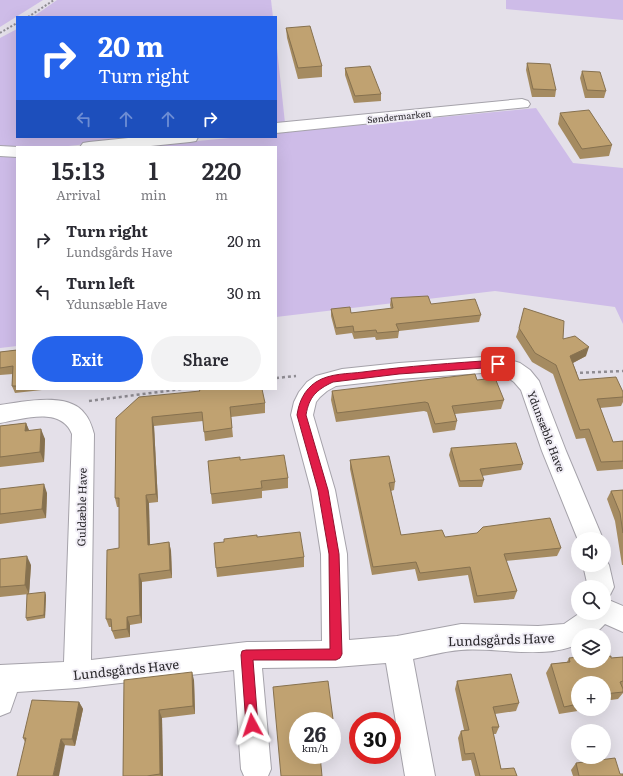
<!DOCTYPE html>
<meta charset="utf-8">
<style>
:root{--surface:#fff;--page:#f2f2f3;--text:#2b2b33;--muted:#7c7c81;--accent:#2563eb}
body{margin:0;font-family:Literata,serif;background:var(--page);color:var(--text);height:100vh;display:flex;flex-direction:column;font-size:15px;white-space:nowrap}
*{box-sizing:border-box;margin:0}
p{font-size:13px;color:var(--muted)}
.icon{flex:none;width:22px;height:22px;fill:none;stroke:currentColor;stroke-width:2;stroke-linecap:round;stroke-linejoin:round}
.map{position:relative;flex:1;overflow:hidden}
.details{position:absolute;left:16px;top:146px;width:261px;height:244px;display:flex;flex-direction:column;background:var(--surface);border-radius:0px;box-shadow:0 4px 16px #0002}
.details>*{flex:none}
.guide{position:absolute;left:16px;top:16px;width:261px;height:122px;border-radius:0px;box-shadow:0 4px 16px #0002;background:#2563eb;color:#fff;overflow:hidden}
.fabs{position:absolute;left:571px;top:532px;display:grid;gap:8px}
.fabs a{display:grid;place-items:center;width:40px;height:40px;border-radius:50%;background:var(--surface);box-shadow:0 4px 16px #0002;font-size:20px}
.speed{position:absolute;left:289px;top:712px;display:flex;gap:8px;font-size:20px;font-weight:700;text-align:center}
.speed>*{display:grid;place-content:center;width:52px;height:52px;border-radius:50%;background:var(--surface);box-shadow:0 4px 16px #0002;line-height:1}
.speed small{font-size:10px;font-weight:400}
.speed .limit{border:6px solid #d22;background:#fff;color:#111}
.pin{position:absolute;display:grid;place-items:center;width:34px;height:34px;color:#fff;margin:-17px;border-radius:8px;box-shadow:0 2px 6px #0006}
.me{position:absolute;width:44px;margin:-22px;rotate:355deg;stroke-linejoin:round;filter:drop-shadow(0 0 3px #0008)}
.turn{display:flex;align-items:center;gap:14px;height:84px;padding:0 16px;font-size:18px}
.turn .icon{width:52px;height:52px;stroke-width:2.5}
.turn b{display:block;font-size:28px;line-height:34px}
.lanes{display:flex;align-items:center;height:38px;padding:0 16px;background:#0003;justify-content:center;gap:20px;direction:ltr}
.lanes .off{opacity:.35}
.eta{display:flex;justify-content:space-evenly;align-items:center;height:68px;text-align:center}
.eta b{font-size:24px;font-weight:600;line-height:28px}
.cta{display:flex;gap:8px;margin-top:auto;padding:8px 16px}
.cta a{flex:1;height:46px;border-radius:24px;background:var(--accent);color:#fff;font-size:16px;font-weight:600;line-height:46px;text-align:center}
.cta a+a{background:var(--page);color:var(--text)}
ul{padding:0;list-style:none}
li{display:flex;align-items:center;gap:12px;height:52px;padding:0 16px}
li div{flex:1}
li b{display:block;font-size:15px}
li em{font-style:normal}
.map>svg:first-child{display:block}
.green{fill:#cebce8}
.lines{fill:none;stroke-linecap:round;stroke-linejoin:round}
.minor-casing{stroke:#a5a2aa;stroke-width:2}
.path-far1{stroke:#8f8c93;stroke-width:2;stroke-dasharray:2 2;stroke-linecap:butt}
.path{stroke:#8f8c93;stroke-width:2.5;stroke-dasharray:3 3;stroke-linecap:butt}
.minor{fill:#fff;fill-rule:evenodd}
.wall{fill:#a58b61}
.shaded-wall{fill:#86714f}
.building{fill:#c0a271;stroke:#86714f}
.route{fill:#e11d48;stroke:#92132f}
.labels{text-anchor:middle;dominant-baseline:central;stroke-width:4;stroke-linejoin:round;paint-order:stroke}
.far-street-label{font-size:9px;fill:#2a282c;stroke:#f1eef6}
.street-label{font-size:11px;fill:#2a282c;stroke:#f1eef6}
.near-street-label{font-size:13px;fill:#2a282c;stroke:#f1eef6}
</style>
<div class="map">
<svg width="623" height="776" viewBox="0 0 623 776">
<rect width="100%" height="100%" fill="#e4e0e9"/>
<g class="green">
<polygon points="0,0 43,0 0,27"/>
<polygon points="57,0 271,0 273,17 33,17"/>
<polygon points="506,0 623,0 623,20 506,9"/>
<polygon points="17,29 17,137 152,137 59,147 0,148 0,38"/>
<polygon points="276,39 285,123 276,124"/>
<polygon points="536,108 573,163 623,168 623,324 615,307 495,291 276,317 276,147 134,147 240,137 276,137 276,133"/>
<polygon points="0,155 17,156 17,346 0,348"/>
</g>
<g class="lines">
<g class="minor-casing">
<g id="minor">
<polygon points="522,99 528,101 530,104 528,107 276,133 276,123"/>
<polygon points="138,137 198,137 196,141 190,142 141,147 80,147 83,143 89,142"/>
<polygon points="0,146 18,147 17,157 0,156"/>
<path d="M497,356l23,7 10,7 9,11 27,70 37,88 -25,1 -36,-89 -21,-61 -7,-8 -10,-7 -8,-3 -97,7 -63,7 -9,5 -7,6 -4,5 -3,13 22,75 12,64 2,86 48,-4 64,-12 77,2 26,-2 16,-11h24v-15l19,8v26l-18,-8 -11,11h-16v9c-34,16 -80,3 -117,6 -16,1 -33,6 -48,9l22,117h-30l-19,-113 -50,4 -74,1 9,101 -3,7h-24l-3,-7 -7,-99 -157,18 -60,4 -7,20 -10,4v-51l64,-3 8,-228c-11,-28 -49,-15 -72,-11v-18c23,-3 69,-14 85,9 5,6 7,13 9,20l-3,226 156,-18 75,-1 -1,-87 -10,-64 -20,-75 3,-13 5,-10 8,-10 9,-6 26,-7 57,-6z"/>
<polygon points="604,557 609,565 614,587 610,595 604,598 604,587 588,587 583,565 604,565"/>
</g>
</g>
<g class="path-far1">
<polyline points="28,17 54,0"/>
<polyline points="0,33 17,23"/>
</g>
<g class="path">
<polyline points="574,373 623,371"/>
<polyline points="276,378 296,376"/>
<polyline points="89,401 182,389"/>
</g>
<use href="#minor" class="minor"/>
</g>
<g class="wall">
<polygon points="286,28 322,66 322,77 298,79 287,38"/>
<polygon points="527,63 556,90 555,97 532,97 526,70"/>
<polygon points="345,68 381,94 381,101 354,103 345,75"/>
<polygon points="582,71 606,91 604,98 585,98 580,78"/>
<polygon points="560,113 612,145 609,156 580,159 558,124"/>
<polygon points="391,298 431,304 481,315 479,322 399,331 398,338 376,340 375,337 354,339 352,333 336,335 331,316 331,309 351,313 391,309 390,305"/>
<polygon points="519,328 563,339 586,356 573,363 579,380 623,392 623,402 621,406 600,408 613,442 623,441 623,470 623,469 597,471 585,438 576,439 553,374 532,362 516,337"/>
<polygon points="17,350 17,389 42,389 42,390 15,393 12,386 13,374 0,375 0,352"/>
<polygon points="477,380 504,400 501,409 455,414 457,421 455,430 433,433 427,412 424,411 336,422 331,400 332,391"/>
<polygon points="265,403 265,413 231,417 233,437 205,441 203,421 154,426 158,502 149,503 150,545 169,542 171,551 172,578 142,582 142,623 130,625 130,637 115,639 112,631 111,627 109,627 106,619 119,548 119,507 117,507 115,498 116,418"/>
<polygon points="26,423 29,430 45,439 44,462 0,467 0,471 0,426"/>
<polygon points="451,448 523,464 521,470 482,476 484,480 482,487 459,487 449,455"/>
<polygon points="241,460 288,478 288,488 262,491 262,498 212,504 211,494"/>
<polygon points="350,460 395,482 394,490 391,491 401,535 445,537 561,548 557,556 506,561 517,591 514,599 474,603 468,575 418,581 415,569 372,575 350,469"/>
<polygon points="0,489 47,493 46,518 0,524"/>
<polygon points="623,490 623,565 622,565 615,521 607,499 611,491"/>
<polygon points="257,537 304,557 304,567 217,577 216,568 224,542"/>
<polygon points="0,559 31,565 29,594 0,597"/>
<polygon points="46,595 45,618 27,621 26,618"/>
<polygon points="623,657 623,693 618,699 604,701 604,683 578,683 578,709 590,709 559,714 546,673 551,664 567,662 569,658 578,661"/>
<polygon points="124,680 194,680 195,714 162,718 163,776 123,776"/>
<polygon points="457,681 519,703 516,711 495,714 499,727 496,734 493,734 501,769 517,776 475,776 471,760 462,761 458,738 461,731 464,730 455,689"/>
<polygon points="79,702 83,709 75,746 25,742 23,738"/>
<polygon points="333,719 333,726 332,726 332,721 298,721"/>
<polygon points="576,763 620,774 623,776 573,776 571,770"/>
</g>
<g class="shaded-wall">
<polygon points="589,347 586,356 567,366 570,356"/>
<polygon points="152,417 154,426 158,502 156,494"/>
<polygon points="26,423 30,433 25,431"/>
<polygon points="41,429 45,439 44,462 40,452"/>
<polygon points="44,484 47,493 46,518 42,509"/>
<polygon points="146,495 149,503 150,553 148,545"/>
<polygon points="169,542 171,551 172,578 170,570"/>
<polygon points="27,556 31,565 29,594 25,585"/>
<polygon points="139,574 142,582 142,623 140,615"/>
<polygon points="45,592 46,595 45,618 44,615"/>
<polygon points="127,617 130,625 130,637 127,629"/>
<polygon points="192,672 194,680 195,714 193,706"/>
<polygon points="79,702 83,709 75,746 72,739"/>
<polygon points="159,710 162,718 163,776 161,776 160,774"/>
<polygon points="61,739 65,745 59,776 53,776"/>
</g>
<g class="building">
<polygon points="310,26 322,66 298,68 286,28"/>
<polygon points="527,63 550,64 556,90 533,89"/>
<polygon points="370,66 381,94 355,96 345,68"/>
<polygon points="582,71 600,72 606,91 587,90"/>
<polygon points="589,110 612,145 582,149 560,113"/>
<polygon points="428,296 431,304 475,299 481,315 396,324 399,331 377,333 376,330 354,332 353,326 336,328 331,309 350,307 351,313 393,308 391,298"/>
<polygon points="524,308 564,321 563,339 575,336 589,347 570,356 579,380 616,377 623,392 623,397 597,399 613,442 623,441 623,461 601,462 589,429 580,430 556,365 535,353 519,328"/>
<polygon points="17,350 17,386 12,386 13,366 0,368 0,352"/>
<polygon points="475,374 477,380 495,378 504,400 452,406 457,421 435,424 428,403 425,402 337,413 332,391"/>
<polygon points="204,389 262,389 265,403 230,407 232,428 204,432 202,412 152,417 156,494 146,495 148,545 169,542 170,570 139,574 140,615 127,617 127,629 112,631 111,619 106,619 107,550 119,548 119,498 115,498 116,418 139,397 200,391 199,390"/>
<polygon points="26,423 25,431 41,429 40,452 0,457 0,426"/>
<polygon points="516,443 523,464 480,469 484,480 460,481 451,448"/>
<polygon points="284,455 288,478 261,481 262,488 211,494 208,461 240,457 240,460"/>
<polygon points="389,456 395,482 389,483 401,535 442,530 445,537 477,533 483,527 550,518 561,548 504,554 517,591 477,596 470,567 420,573 416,562 373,567 350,460"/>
<polygon points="44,484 42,509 0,514 0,489"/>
<polygon points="623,490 623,533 620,513 611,491"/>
<polygon points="300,532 304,557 216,568 214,543 224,542 224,539 257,535 257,537"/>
<polygon points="27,556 25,585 0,587 0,559"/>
<polygon points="45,592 44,615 26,618 27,594"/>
<polygon points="611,656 611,658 623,657 623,681 620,682 623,689 623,692 604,694 604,683 578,683 578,704 564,707 551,664 570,662 569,658 578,657 578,661 604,661 604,657"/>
<polygon points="192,672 193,706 159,710 160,774 147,776 123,776 124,680"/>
<polygon points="511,674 519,703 493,707 499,727 492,727 501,769 514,768 517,776 480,776 474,753 465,754 461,731 469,730 457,681"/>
<polygon points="328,681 333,719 315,720 316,721 298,721 298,755 320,755 322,776 281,776 273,687"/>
<polygon points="32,700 79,702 72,739 61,739 53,776 17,776 26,738 23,738"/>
<polygon points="615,758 620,774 623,774 623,776 579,776 576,763"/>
</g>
<path class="route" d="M498,360l4,4 -4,3 -99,7 -66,8c-17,8 -24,15 -27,33l22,75 11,64 3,100 -2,4 -4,2h-83l5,65 -2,4 -4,2 -4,-2 -2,-4 -5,-70 1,-4 4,-1 84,-1 -1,-95 -11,-64 -21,-75c2,-13 7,-25 19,-33 14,-9 32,-8 47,-10 45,-6 90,-9 135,-12z"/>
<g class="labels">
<g class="far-street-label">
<text transform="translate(399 116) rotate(-6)">Søndermarken</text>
</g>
<g class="street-label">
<text transform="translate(547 431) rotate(69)">Ydunsæble Have</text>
<text transform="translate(81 507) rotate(-89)">Guldæble Have</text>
</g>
<g class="near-street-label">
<text transform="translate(501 639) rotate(-2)">Lundsgårds Have</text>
<text transform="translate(126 669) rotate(-6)">Lundsgårds Have</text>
</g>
</g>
</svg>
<div class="fabs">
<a><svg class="icon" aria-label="sound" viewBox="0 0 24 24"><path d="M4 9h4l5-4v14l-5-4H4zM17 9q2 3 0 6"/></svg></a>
<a><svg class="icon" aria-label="search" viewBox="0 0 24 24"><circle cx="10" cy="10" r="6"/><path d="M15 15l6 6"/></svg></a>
<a><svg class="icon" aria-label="layers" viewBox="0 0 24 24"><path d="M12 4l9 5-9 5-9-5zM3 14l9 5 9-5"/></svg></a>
<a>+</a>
<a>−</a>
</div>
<div class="speed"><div>26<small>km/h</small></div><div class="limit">30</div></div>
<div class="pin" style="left:498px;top:364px;background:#d93025"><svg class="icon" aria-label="arrive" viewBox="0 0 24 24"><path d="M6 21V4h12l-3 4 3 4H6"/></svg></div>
<svg class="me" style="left:252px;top:725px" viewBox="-20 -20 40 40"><path d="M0-17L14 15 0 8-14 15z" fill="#e11d48" stroke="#fff" stroke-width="4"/></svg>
<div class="guide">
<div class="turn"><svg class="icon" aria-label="right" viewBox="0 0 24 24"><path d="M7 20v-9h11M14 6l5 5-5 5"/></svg><div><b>20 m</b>Turn right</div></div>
<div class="lanes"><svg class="icon off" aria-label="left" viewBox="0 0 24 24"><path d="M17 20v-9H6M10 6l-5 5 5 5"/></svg><svg class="icon off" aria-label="ahead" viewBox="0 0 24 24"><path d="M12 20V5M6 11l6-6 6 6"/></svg><svg class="icon off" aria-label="ahead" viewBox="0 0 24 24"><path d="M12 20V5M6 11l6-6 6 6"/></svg><svg class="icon" aria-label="right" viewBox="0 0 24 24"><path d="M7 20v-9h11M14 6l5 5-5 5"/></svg></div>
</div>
<section class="details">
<div class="eta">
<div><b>15:13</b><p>Arrival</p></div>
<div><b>1</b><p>min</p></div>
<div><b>220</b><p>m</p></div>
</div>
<ul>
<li><svg class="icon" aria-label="right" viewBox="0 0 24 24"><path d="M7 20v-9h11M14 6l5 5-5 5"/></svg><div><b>Turn right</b><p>Lundsgårds Have</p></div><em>20 m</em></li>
<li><svg class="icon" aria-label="left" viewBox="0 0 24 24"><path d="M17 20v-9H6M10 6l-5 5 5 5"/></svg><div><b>Turn left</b><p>Ydunsæble Have</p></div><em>30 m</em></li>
</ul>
<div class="cta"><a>Exit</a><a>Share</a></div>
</section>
</div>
